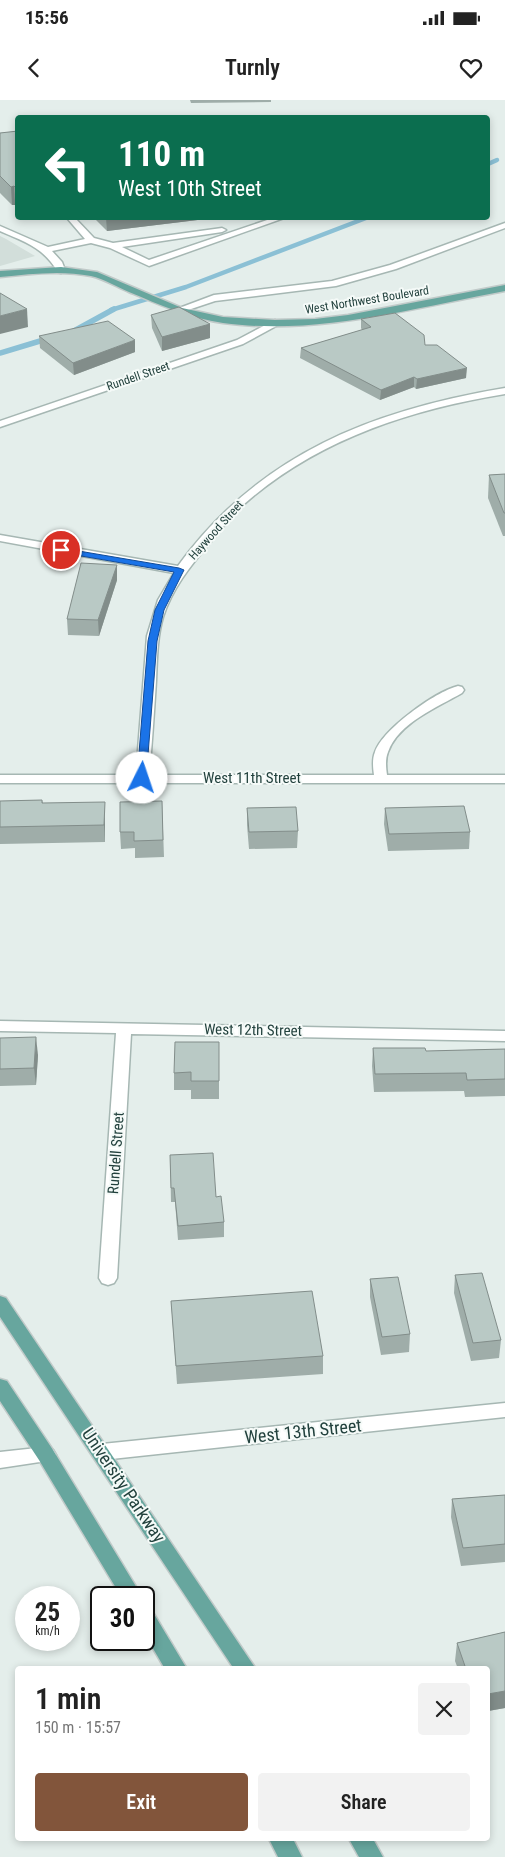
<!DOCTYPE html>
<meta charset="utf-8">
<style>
:root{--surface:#fff;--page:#f2f2f2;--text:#222;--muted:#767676;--accent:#82553b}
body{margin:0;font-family:"Roboto Condensed",sans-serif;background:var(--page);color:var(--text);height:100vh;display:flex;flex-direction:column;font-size:19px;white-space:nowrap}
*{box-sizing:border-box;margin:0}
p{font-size:16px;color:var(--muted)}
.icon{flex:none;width:28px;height:28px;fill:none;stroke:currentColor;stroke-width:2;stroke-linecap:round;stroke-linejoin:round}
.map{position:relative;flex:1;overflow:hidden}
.side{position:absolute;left:15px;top:1566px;width:475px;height:175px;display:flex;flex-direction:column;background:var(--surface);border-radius:5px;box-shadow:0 2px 8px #0003}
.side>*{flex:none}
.guide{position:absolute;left:15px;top:15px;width:475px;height:105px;border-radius:5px;box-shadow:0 2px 8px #0003;background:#0b6e4f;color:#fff;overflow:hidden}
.speed{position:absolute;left:15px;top:1486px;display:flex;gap:10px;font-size:25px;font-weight:700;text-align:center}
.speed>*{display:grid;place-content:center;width:65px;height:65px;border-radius:50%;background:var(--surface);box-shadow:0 2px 8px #0003;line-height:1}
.speed small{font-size:12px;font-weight:400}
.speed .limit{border:2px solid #111;border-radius:8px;background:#fff;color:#111}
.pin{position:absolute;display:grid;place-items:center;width:42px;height:42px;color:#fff;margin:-21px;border:2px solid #fff;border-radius:50%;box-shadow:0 1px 5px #0007}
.me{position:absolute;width:55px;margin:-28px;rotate:4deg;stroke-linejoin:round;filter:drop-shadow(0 0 4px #0008)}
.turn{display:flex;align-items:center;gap:18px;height:105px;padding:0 20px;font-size:22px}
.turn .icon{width:65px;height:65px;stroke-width:2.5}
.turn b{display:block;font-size:35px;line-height:42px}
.round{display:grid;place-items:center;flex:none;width:52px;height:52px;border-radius:5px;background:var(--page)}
.headline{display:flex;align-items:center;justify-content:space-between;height:85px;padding:0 20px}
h1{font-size:30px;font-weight:600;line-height:38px}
.primary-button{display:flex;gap:10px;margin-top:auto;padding:10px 20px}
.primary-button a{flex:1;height:58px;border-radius:5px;background:var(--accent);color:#fff;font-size:20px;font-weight:600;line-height:58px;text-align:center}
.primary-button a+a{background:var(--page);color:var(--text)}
.status{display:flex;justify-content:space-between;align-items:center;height:35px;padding:0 25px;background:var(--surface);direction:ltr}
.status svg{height:14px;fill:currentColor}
header{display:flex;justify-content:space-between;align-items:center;height:65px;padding:0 20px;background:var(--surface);font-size:22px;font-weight:600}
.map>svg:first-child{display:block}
.built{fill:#d2deda}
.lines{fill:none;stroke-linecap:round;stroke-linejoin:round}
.stream-far1{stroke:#8bc0d5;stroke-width:4.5}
.stream{stroke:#8bc0d5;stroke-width:5.5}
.minor-casing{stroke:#a6b7b3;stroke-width:3}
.major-casing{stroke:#c1cac9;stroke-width:3}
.minor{fill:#fff;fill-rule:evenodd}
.major{fill:#67a69e;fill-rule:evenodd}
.wall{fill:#9fada9}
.shaded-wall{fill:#828d8a}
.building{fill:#b9c9c5;stroke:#828d8a}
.route{fill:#1a73e8;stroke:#114b97}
.labels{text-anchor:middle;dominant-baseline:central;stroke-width:4;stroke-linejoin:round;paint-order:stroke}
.far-street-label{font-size:12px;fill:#22413d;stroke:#f5faf8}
.street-label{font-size:15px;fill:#22413d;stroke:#f5faf8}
.near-street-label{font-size:18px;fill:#22413d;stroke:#f5faf8}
</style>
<div class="status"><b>15:56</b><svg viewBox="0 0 49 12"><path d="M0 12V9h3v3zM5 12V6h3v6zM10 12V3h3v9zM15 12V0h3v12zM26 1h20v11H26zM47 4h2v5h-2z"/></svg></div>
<header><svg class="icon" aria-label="back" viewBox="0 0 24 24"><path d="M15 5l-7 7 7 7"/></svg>Turnly<svg class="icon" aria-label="heart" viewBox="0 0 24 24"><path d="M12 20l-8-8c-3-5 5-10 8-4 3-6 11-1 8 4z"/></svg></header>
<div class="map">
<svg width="505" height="1757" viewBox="0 0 505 1757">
<rect width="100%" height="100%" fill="#e4eeeb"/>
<polygon class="built" points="0,136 6,139 35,156 0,166"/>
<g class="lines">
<g class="stream-far1">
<polyline points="488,64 497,60"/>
<polyline points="111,210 186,187 366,118"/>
</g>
<g class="stream">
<polyline points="72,232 114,209"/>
<polyline points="0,253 50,238"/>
</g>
<g class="minor-casing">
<g id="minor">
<path d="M67,118h8l19,20 19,5 109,-15 4,2 -4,2 -100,15 27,13 124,-42h11l-135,48 -39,-18 -19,-5 -39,8 10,11 3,8 -4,3 -3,-1c-15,-25 -33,-30 -58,-41v-5l48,21 37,-8z"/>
<polygon points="505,123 505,128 396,169 336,186 215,201 179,213 174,210 214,195 332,181 390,165"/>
<polygon points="275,220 280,223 278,225 243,244 0,327 0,321 237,240"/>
<path d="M505,288v6c-92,15 -183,44 -255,105 -16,13 -28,29 -41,45 -19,22 -37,45 -46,73 -6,21 -6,42 -7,64 -2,31 -4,63 -7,94h225c-1,-7 -2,-16 1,-23 8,-23 60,-60 83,-66l4,1 2,3 -2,3c-24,14 -64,30 -74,59 -3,7 -2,16 -1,23h118v8h-505v-8h136l11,-139 11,-36 16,-27 -174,-32v-6l178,31c81,-112 195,-156 327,-178z"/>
<polygon points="0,921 505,931 505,941 131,934 117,1178 114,1183 108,1185 102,1183 99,1178 116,933 0,931"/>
<polygon points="505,1303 505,1317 102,1360 95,1357 92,1352 95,1347 102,1344"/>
<polygon points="46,1347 53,1350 56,1355 53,1360 0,1368 0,1352"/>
</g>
</g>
<g class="major-casing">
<g id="major">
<path d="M61,167l36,5 85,36 41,9 52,3 40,-1 33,-4 157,-30v6c-92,17 -188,45 -282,32 -33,-5 -63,-18 -94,-31 -12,-5 -25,-13 -38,-16 -30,-6 -61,-2 -91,1v-6z"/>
<polygon points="0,1196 6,1198 256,1569 234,1569 0,1217"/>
<polygon points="0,1279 7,1281 53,1350 143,1498 122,1498 39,1360 0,1301"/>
<polygon points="144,1506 151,1509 187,1569 165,1569 144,1533"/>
<polygon points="269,1739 293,1739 302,1757 278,1757"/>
<polygon points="349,1739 373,1739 383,1757 359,1757"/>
</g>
</g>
<use href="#minor" class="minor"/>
<use href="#major" class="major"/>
</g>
<g class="wall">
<polygon points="190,0 271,0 271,2 191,3"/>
<polygon points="18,31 18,107 15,105 12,105 0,93 0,33"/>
<polygon points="94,118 214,118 107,131"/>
<polygon points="151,215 210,224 210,238 162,251 152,228"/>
<polygon points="361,219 425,245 466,278 416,289 414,287 380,300 300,258 301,248 362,230 361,228"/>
<polygon points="39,236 135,252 74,275 40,248"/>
<polygon points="505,374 505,436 503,436 488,398 489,375"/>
<polygon points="117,465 117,480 99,536 68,535 67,519"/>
<polygon points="42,700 43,703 105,718 105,742 0,744 0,701"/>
<polygon points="162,701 164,757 135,758 135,748 121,749 120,732"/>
<polygon points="247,708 298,731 297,748 249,749 247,725"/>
<polygon points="385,708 470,732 469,749 388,751 384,724"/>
<polygon points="0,938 38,955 36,985 0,986"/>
<polygon points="219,942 219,999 191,999 191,990 174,990 174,973"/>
<polygon points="373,948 426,951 505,949 505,996 465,997 464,991 374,992 372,966"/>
<polygon points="170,1055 216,1097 224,1122 224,1137 178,1140 175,1102 171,1102"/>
<polygon points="455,1175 501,1240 499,1258 471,1261 454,1193"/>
<polygon points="370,1179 410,1234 409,1252 381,1255 370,1197"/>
<polygon points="171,1201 323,1256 323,1274 177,1284"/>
<polygon points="505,1395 505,1462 461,1466 451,1417 452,1399"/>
<polygon points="505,1532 505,1608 488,1611 488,1569 458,1569 455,1561 457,1543"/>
</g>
<g class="shaded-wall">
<polygon points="14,86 15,105 12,105 11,87"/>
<polygon points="106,118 214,118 107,131"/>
<polygon points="27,209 28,227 0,234 0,216"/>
<polygon points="210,224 210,238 162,251 162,237"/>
<polygon points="135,240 135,252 74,275 73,263"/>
<polygon points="467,268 466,278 416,289 417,279"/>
<polygon points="414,277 414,287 380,300 381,290"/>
<polygon points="117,465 117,480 99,536 98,520"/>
<polygon points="105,702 105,742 104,725"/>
<polygon points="36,937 38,955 36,985 34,968"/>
<polygon points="505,1591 505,1608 488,1611 488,1594"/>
</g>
<g class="building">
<polygon points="134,16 136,18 122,18 127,17"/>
<polygon points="18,31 18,90 14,86 11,87 0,76 0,33"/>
<polygon points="0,193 27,209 0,216"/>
<polygon points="179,207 210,224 162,237 151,215"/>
<polygon points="395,213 424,235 425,245 437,245 467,268 417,279 414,277 381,290 301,248 371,227 361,219"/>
<polygon points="108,221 135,240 73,263 39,236"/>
<polygon points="505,374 505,413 504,413 489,375"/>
<polygon points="81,463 117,465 98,520 67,519"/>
<polygon points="42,700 42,703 105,702 104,725 0,727 0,701"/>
<polygon points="162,701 163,740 134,741 134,732 120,732 120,702"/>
<polygon points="464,706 470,732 389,734 385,708"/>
<polygon points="296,707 298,731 249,732 247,708"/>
<polygon points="36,937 34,968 0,969 0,938"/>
<polygon points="175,942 219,942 219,981 191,981 191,972 174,973"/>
<polygon points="373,948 425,948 426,951 505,949 505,979 467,980 466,973 375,974"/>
<polygon points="213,1053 216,1097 221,1096 224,1122 178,1126 174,1088 171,1088 170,1055"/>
<polygon points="482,1173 501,1240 473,1243 455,1175"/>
<polygon points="398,1177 410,1234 382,1237 370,1179"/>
<polygon points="312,1191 323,1256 176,1266 171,1201"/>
<polygon points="505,1395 505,1444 463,1448 452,1399"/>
<polygon points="505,1532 505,1591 488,1594 488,1569 466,1569 457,1543"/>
</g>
<polygon class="route" points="61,448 179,468 184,470 164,510 157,541 146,680 139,680 137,678 148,541 155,510 174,472 58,452 57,450"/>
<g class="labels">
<g class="far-street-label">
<text transform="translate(367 200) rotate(-9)">West Northwest Boulevard</text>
<text transform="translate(138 276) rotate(-19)">Rundell Street</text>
<text transform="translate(216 430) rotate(-48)">Haywood Street</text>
</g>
<g class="street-label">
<text x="252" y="678">West 11th Street</text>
<text transform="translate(253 930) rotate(1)">West 12th Street</text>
<text transform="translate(116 1053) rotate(-86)">Rundell Street</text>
</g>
<g class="near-street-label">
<text transform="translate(303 1331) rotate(-6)">West 13th Street</text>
<text transform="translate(124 1385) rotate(56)">University Parkway</text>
</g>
</g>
</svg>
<div class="speed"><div>25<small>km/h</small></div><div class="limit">30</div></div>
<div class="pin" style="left:61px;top:450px;background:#d93025"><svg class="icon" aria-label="arrive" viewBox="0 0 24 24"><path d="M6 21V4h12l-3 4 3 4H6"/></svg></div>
<svg class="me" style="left:142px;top:678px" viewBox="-20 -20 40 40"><circle r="19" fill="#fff"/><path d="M0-13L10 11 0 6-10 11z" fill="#1a73e8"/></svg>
<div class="guide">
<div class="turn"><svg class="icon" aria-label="left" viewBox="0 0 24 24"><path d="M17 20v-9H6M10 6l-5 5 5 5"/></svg><div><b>110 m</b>West 10th Street</div></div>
</div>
<section class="side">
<div class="headline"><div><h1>1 min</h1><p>150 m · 15:57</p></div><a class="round"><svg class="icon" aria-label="close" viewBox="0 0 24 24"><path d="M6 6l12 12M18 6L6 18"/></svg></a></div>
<div class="primary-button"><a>Exit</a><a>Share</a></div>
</section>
</div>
